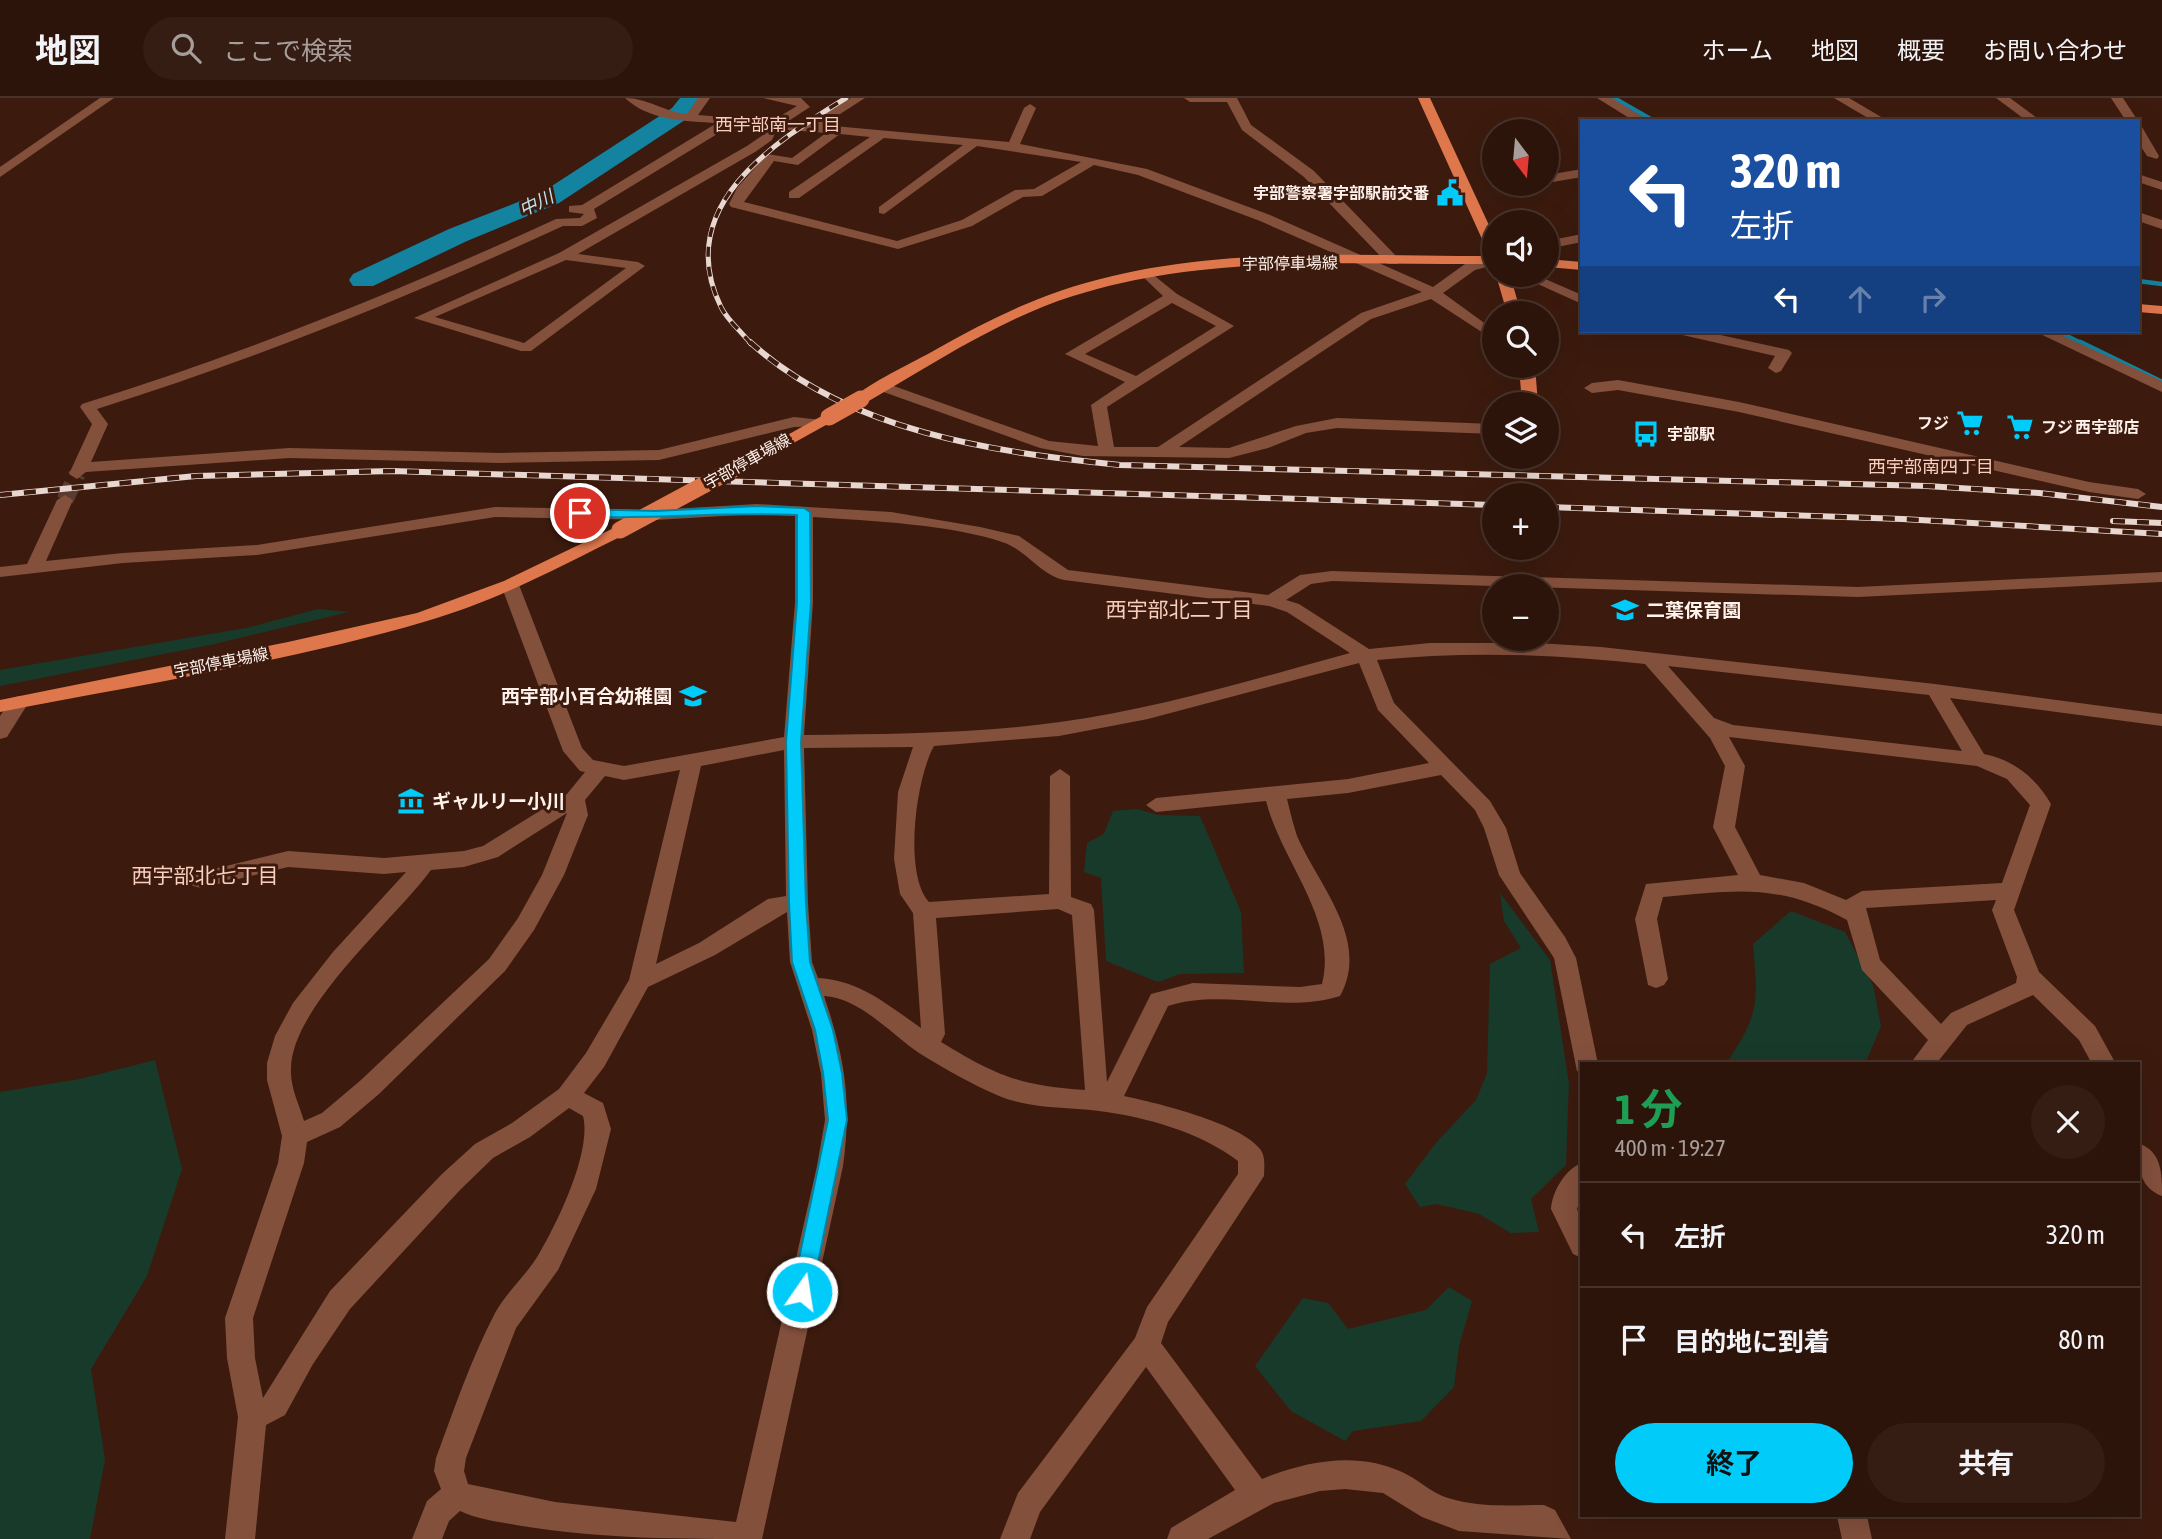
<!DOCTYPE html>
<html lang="ja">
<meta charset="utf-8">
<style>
:root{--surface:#2d140a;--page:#351d13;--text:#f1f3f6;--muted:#a79e9c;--line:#48332b;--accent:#00cbf9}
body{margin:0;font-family:"Asap Condensed","Noto Sans JP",sans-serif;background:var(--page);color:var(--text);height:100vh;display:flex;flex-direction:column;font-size:26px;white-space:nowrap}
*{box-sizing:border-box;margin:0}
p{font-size:23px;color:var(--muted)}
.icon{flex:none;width:38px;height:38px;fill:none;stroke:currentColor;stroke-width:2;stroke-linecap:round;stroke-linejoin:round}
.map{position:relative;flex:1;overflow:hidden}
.drawer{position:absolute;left:1580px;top:964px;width:560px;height:455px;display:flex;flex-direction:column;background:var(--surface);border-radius:0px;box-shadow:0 7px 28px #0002,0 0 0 2px var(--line)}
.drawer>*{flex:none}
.guide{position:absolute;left:1580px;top:21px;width:560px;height:214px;border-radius:0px;box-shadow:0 7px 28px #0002,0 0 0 2px var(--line);background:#1a4fa0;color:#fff;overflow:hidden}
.needle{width:46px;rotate:164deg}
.controls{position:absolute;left:1482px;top:21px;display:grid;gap:14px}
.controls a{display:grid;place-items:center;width:77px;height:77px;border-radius:50%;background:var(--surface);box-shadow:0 7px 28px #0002,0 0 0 2px var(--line);font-size:35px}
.pin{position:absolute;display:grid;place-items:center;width:60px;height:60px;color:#fff;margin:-30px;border:4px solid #fff;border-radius:50%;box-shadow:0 2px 7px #0007}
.me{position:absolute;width:77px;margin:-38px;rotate:13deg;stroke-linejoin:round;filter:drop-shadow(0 0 5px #0008)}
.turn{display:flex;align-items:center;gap:24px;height:147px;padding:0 35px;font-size:32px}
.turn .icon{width:91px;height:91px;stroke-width:2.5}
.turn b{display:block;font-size:49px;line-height:60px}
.lanes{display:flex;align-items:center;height:66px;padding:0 35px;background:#0003;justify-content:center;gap:35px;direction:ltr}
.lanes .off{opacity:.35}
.round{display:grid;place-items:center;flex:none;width:74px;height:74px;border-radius:37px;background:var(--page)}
.headline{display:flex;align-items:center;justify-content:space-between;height:119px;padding:0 35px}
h1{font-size:42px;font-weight:700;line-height:52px;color:#1e9e55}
.button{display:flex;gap:14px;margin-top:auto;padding:14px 35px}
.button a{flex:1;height:80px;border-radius:42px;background:var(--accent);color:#111;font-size:28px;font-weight:700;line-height:80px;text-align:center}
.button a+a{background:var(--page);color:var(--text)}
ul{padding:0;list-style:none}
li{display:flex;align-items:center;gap:21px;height:105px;padding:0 35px;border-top:2px solid var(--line)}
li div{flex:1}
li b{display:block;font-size:26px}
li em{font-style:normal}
header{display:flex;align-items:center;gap:42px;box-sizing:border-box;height:98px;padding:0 35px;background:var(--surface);border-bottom:2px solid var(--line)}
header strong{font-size:33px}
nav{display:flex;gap:38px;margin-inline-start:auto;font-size:24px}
.search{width:490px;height:63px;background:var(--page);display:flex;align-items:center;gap:18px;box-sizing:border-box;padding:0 24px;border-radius:38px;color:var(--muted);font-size:26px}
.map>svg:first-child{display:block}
.green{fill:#183a2b}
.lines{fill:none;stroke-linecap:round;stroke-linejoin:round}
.stream-far1{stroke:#1383a0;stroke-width:4.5}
.stream{stroke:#1383a0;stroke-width:5}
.river{fill:#1383a0;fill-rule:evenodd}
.minor-tunnel{stroke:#593b2f;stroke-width:17;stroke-dasharray:17 9;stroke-linecap:butt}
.minor{fill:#83503c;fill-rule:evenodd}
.major{fill:#df774d;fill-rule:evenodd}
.rail-far1-casing{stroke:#e8d7d0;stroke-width:5}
.rail-casing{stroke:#e8d7d0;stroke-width:6}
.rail-far1{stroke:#3c1b0e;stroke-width:3.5;stroke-dasharray:10;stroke-linecap:butt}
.rail{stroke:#3c1b0e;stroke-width:4.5;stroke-dasharray:12;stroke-linecap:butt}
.major-bridge{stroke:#df774d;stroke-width:17}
.route{fill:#00cbf9;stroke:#0084a2;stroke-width:2}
.labels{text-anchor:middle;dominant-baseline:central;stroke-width:6;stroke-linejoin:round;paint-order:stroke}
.far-poi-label{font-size:16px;font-weight:bold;fill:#fff1eb;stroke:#3c1b0e;text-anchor:end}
.far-street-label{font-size:16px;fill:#fff1eb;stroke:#3c1b0e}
.far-neighbourhood-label{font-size:18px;fill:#facebd;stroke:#3c1b0e}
.far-water-label{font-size:18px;font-style:italic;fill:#c1e3ef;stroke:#3c1b0e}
.poi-label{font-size:19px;font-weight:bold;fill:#fff1eb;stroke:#3c1b0e;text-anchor:start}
.neighbourhood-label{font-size:21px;fill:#facebd;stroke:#3c1b0e}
</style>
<header>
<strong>地図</strong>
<div class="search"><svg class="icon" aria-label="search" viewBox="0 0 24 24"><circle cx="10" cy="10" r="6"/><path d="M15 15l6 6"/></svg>ここで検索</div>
<nav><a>ホーム</a><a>地図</a><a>概要</a><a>お問い合わせ</a></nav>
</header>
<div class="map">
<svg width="2162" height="1441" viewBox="0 0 2162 1441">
<rect width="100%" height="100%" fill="#3c1b0e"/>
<g class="green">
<polygon points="318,511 349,514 210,547 0,588 0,572 246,530"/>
<polygon points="1137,711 1158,717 1200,718 1241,814 1244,875 1180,876 1158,884 1106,863 1101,780 1084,774 1087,745 1104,736 1113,713"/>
<polygon points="1500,795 1550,862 1569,986 1566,1067 1531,1101 1539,1134 1511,1135 1479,1116 1437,1106 1420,1109 1405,1086 1436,1045 1476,1002 1487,975 1490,866 1521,850 1504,823"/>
<path d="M1791,813l54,21 28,53 8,41 -14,33 1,5h-142c34,-51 32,-61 27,-120z"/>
<polygon points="155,962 182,1071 147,1178 91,1271 105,1362 90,1441 0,1441 0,994 80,981"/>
<polygon points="1449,1189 1472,1203 1459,1248 1454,1289 1421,1323 1353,1333 1345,1343 1291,1313 1255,1268 1303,1200 1328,1205 1348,1231 1426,1212"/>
</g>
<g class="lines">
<g class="stream-far1">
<polyline points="1614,0 1654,23"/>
<polyline points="2138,183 2162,186"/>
<polyline points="2057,233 2083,246"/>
</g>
<polyline class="stream" points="2080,244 2162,284"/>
<polygon class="river" points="680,0 703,0 688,20 559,105 467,143 373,188 353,188 349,182 353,176 449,131 541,95 672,10"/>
<polyline class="minor-tunnel" points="65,402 77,376"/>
<g class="minor">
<polygon points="100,0 114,0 0,79 0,69"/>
<path d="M625,0c22,0 40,14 62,16l11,-16h12l-12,17 74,6 25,-15 -34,-8h38l9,9 -23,15 21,2 43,-26h14l-42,27 186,17 15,-34 6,-4 6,4 -16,36 127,25 123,46 163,72 32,-23 29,-7v8l-19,5 -32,23 51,37v10l-63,-41 -60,20 -192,128 50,1 67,-22 41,-8 157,6v10l-157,-6 -31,5 -38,15 -39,10 -146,-2 -43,-8 -162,-58v-6h10l161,57 49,5 -7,-41 34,-23 -60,-28 98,-58 -24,-23 7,-4 31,25 57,32 -127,81 7,40h44l203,-134 61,-21 -162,-71 -122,-46 -44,-10 -52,31 -19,1 -51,29 -74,23 -167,-42 -2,-3 8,-16 30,-34 25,4 34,-25 -49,-4 -5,11 -17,12 -177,102 60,8 7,4 -114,85h-10l-107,-33 145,-65 188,-107 16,-11 2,-7 -33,-3 -138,84 3,9 -15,8h-19c-152,70 -306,133 -466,183l11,15 -17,38 198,-14 212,5 158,-3 135,-33 28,3v6l-28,1 -135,33 -158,3 -212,-5 -203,14 -9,7 -8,-5 23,-50 -12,-17 2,-3c163,-51 320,-114 474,-185l24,-1 4,-4 -15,-2v-6l13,-1 135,-82c-31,-2 -68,-2 -92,-25zM840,36l30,3 -81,55v6h10l85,-60 79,7 -84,62v6l5,1 93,-68 104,16 -47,27 -19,1 -53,30 -65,21 -153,-39 30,-41 24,4zM566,162l60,8 -102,75 -89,-26zM1172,205l44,23 -80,50 -51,-22z"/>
<polygon points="1184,0 1237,0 1251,27 1314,73 1398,160 1398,166 1388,166 1304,79 1242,32 1227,4 1190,4"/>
<polygon points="1597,0 1612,0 1649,23 1634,23"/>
<polygon points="1834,0 1849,0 1888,23 1873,23"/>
<polygon points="1996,0 2010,0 2041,23 2027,23"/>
<polygon points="2111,0 2123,0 2138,23 2126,23"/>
<polygon points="2138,28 2142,29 2159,58 2157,61 2147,58 2138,44"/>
<polygon points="1582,71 1582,79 1547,85 1547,77"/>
<polygon points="2138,76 2162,84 2162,92 2138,84"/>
<polygon points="2138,114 2162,122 2162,131 2138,123"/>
<polygon points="1582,136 1582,144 1547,151 1547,143"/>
<polygon points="1518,177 1536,177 1582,197 1582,206"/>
<polygon points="1676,233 1702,233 1789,252 1792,255 1781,273 1776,275 1768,270 1775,258 1678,236"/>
<polygon points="2034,233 2052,233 2162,283 2162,294"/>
<polygon points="1618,282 1739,304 2089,384 2138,391 2146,396 2138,401 2089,394 1739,314 1618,292 1592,295 1584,290 1592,285"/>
<path d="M65,397l8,5 -27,61 77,-8 134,-8 238,-38 160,3 102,-6 134,8 89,15 39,9 49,34 200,25 32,-20 32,-4 526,16 304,-15v10l-304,15 -526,-16 -21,3 -25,16 13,4 70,45 61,-6h107l64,4 334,37 227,30v12l-212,-28 34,56c30,6 52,24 67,50l-37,106 25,62 56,54 21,38h-24l-13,-24 -46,-45 -66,30 -31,39h-26l18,-24 -66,-70 -15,-50c-69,-37 -109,-30 -184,-23l-6,22 11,60 -4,6 -8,3 -8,-3 -13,-66 11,-35 92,-9 -25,-48 12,-61 -15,-28 -65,-74c-89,-10 -178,-13 -268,-4l17,43 96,98 16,27 14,45 45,64 11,21 22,106h-16v8l-5,-1 -23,-113 -55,-83 -15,-47 -9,-18 -34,-35 -93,18 -61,6c3,12 6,25 10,37 21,49 74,104 43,160 -57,18 -116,-8 -172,10l-44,90c33,7 116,27 136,53 6,7 4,19 4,27l-96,146 -7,21 101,136c44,-18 95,-28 140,-7 16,7 29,21 46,26 31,10 64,7 96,7l11,5 16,29 -112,-8 -37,-14 -39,-24 -38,-4 -25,2 -46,12 -66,36h-41l4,-11 64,-38 -89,-123 -106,145 -10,27h-30l18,-46 117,-155 12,-31 91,-133v-13c-38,-29 -92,-44 -139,-50 -34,-4 -68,-2 -100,-15 -28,-12 -54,-27 -80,-43 -28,-19 -59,-55 -95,-57 21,62 28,106 19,170l-81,373c-81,0 -160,0 -240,-13 -21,-4 -43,-6 -62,-15l-11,10 -7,18h-30l15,-38 14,-12 -7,-18 2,-13c18,-49 35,-99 59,-145 12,-22 33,-39 45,-61 18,-31 52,-101 43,-136l-14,-8 -39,29 -37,21 -33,32 -110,119 -37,55 -28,51 -19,10 -11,114h-30l13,-122 -11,-59 -2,-40 53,-155 4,-27 -15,-56v-17l8,-27 18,-33 40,-51 73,-80 -22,2 -96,-7 -87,21 -8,-2 -3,-6 3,-6 8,-2 87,-21 96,7 80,-7 19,-5 84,-52 18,-22 -5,-1 -17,-20 -62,-166 9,-5 9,5 63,163 11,12 31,6 160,-29 11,-135v-86l-38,-2 -102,6 -160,-3 -238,38 -134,8 -123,14v-10l27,-3 30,-64zM813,419c57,4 138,7 192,26 23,9 35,31 59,37l205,26 18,6 63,41c-96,26 -192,56 -290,69 -84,12 -171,12 -256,13l9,-133zM1359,565l19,47 51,53 -81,16 -192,19 -10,7 10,7 110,-11c16,62 72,118 56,183l-22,3 -107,-4 -42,11 -44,88 -13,-172 -3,-6 -20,-7 -1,-121 -10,-7 -10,7 -1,118 -120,8c-26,-28 -13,-124 5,-156l125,-10 89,-17zM1668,568l261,29 33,56 -229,-26 -19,-7zM1729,639l248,29 30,13 23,26 -28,78 -140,8 -16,9 -42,-17 -44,-8 -25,-48 10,-61zM913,649l-15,45 -4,67 6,35 13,19 8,115c-33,-23 -62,-48 -103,-50l-6,-16 -4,-59 -4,-155zM784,652l2,146 -18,3 -69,44 -43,21 45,-198zM680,672l-51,210 -43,73 -27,36 -47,34 -37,21 -33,30 -112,117 -67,107 -8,-40 -2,-40 51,-155 3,-21 33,-15 39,-33 126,-123 29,-41 30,-55 24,-60 -3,-15 20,-24 19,4zM567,715l-25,62 -24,43 -29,41 -128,121 -39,33 -18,8c-5,-17 -14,-34 -13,-52 0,-62 103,-149 140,-199l33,-3 34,-10zM1996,802l-4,10 25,67 -1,6 -65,30 -10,11 -61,-64 -14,-52zM1058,811l14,6 13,175c-67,-5 -88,-14 -144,-48l4,-8 -9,-116zM787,814l3,50 22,68 9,44 4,46 -8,46 -81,356 -181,-20 -87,-18 -4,-13 2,-13 50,-130 42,-58 38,-81 15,-60 -8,-26 -19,-10 20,-26 44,-80 67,-32z"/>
<polygon points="19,598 29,604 7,639 0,641 0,618 12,600"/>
<path d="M2138,1045c24,8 24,31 24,53 -24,-9 -24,-31 -24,-53z"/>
<path d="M1582,1065v31l-5,15 5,13v36l-9,-4 -22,-45c1,-17 14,-40 31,-46z"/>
<polygon points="1837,1418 1867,1418 1872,1441 1842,1441"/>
</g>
<g class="major">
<polygon points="1418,0 1430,0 1494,138 1494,156 1487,152"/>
<path d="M1494,158v8c-139,1 -286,-11 -421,32 -73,23 -140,68 -206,106h-12l-2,-3c13,-15 63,-38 82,-49 41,-23 81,-44 125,-59 138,-47 291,-35 434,-35z"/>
<polygon points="1547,161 1582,164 1582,172 1547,169"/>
<polygon points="1496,177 1510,177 1521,215 1507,215"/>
<polygon points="2138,206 2162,208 2162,216 2138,214"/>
<polygon points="1519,268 1535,268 1538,306 1522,306"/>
<polygon points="829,314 837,319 835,322 745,372 739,373 731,368"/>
<path d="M620,427l6,1 3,4 -3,4c-65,32 -129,67 -199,87 -139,41 -285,63 -427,91v-12l288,-58 129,-29 87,-32z"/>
</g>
<g class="rail-far1-casing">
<path id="rail-far1" d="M751,246c-9,-12 -24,-24 -30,-37 -49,-100 52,-164 125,-209"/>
</g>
<g class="rail-casing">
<g id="rail">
<path d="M750,244c100,90 242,110 370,123l807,21 112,7 123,14"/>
<polyline points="0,397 196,378 392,373 1494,407"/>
<polyline points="1547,409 1902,421 2162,436"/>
<polyline points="2113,423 2162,425"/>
</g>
</g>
<use href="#rail-far1" class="rail-far1"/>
<use href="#rail" class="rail"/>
<g class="major-bridge">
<polyline points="829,319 861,301"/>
<polyline points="620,432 739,368"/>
</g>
</g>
<path class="route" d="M757,408l47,2 6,4 1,90 -10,140 5,161 4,59 23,68 9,43 5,47 -35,172 -3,7 -7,2 -7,-2 -3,-7 36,-172 -5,-47 -8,-43 -23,-68 -3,-59 -3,-161 11,-140v-87c-72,-3 -144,4 -217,2l-6,-4 6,-4 75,2z"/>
<defs>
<g id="civic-bare" transform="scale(2.1)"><path d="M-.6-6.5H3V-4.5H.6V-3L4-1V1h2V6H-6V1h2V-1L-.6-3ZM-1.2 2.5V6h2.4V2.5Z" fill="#00cbf9" stroke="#3c1b0e" stroke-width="2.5" paint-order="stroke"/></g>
<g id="supermarket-bare" transform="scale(2.1)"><path d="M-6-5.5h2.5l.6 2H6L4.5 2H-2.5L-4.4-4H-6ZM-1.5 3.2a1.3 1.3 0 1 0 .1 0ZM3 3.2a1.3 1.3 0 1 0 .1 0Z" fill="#00cbf9" stroke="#3c1b0e" stroke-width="2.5" paint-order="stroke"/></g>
<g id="bus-bare" transform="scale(2.1)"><path d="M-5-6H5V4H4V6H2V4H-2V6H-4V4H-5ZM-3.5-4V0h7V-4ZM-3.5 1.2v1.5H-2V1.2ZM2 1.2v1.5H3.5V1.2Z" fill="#00cbf9" stroke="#3c1b0e" stroke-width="2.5" paint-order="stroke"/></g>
<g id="school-bare" transform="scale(2.1)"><path d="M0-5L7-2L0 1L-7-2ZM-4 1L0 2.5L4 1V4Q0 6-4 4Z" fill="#00cbf9" stroke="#3c1b0e" stroke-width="2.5" paint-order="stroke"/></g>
<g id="museum-bare" transform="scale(2.1)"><path d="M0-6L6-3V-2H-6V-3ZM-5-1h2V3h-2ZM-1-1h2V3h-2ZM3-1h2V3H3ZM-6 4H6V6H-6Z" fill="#00cbf9" stroke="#3c1b0e" stroke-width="2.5" paint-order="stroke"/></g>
</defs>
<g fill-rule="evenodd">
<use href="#civic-bare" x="1450" y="95"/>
<use href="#supermarket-bare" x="1970" y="325"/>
<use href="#supermarket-bare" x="2020" y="329"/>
<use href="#bus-bare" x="1646" y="336"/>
<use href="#school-bare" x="1625" y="512"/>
<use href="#school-bare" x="693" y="598"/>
<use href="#museum-bare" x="411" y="703"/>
</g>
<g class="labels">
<g class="far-poi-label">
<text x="1429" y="95">宇部警察署宇部駅前交番</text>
<text x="1949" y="325">フジ</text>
<text x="2041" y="329" text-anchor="start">フジ 西宇部店</text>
<text x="1667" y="336" text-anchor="start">宇部駅</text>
</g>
<g class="far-street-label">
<text transform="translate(1290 165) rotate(-1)">宇部停車場線</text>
<text transform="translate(747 363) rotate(-29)">宇部停車場線</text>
<text transform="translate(221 564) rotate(-11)">宇部停車場線</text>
</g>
<g class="far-neighbourhood-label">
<text x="778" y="26">西宇部南一丁目</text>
<text x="1931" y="368">西宇部南四丁目</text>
</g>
<g class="far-water-label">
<text transform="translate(536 105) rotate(-26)">中川</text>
</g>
<g class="poi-label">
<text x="1646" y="512">二葉保育園</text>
<text x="672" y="598" text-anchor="end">西宇部小百合幼稚園</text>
<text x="432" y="703">ギャルリー小川</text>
</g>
<g class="neighbourhood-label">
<text x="1179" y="511">西宇部北二丁目</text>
<text x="205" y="777">西宇部北七丁目</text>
</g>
</g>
</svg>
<div class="controls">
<a><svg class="needle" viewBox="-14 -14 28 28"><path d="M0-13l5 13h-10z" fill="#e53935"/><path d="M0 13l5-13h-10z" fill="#a79e9c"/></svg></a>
<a><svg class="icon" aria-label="sound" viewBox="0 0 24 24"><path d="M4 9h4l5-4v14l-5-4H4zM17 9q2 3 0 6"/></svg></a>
<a><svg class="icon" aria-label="search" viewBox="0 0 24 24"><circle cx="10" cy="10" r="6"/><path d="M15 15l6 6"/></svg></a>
<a><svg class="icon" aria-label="layers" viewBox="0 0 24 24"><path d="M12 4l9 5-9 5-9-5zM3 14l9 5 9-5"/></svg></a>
<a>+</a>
<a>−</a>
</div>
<div class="pin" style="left:580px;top:415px;background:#d93025"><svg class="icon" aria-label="arrive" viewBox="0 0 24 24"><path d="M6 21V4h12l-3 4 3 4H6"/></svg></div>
<svg class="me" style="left:802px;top:1194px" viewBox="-20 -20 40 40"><circle r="17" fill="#00cbf9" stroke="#fff" stroke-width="3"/><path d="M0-11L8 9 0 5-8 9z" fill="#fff"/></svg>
<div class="guide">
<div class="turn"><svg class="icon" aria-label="left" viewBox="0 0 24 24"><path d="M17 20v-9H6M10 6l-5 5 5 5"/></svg><div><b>320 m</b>左折</div></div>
<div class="lanes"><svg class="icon" aria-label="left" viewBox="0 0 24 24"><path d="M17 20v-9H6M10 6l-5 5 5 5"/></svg><svg class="icon off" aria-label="ahead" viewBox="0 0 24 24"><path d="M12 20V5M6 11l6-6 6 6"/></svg><svg class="icon off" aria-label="right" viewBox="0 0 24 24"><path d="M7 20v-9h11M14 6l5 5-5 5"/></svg></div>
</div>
<section class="drawer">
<div class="headline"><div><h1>1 分</h1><p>400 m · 19:27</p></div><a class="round"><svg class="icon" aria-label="close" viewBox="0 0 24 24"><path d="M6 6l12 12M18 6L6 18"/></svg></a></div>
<ul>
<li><svg class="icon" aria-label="left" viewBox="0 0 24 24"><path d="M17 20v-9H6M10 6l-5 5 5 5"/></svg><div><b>左折</b></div><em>320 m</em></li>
<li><svg class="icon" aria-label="arrive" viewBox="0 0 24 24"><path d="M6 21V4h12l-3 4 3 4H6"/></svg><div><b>目的地に到着</b></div><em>80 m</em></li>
</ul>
<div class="button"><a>終了</a><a>共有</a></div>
</section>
</div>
